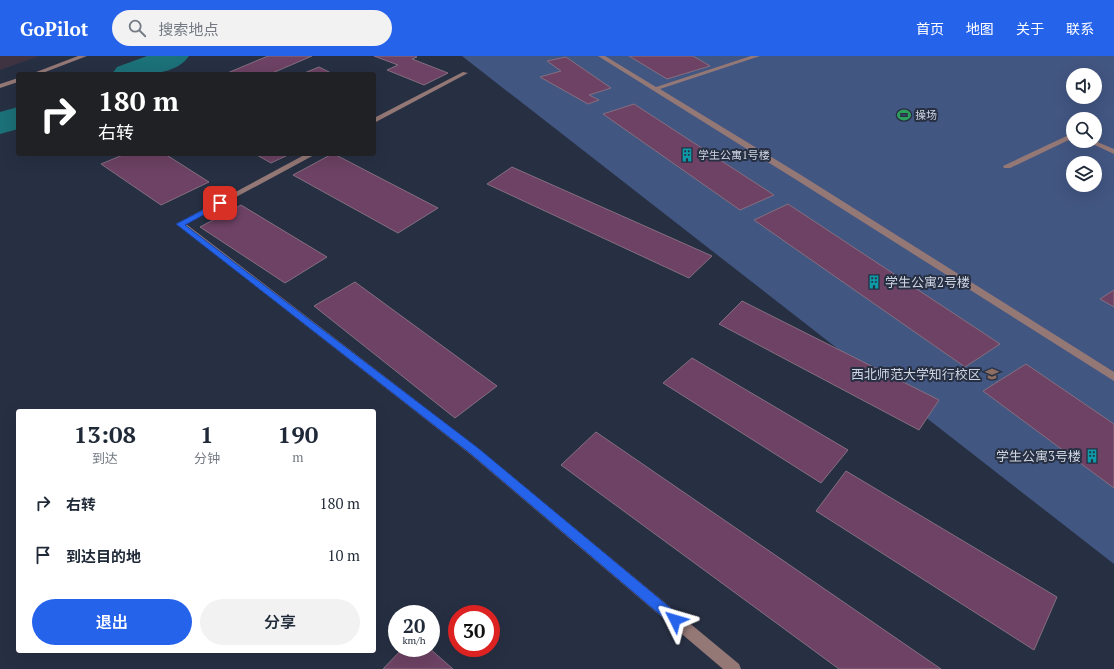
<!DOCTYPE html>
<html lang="zh">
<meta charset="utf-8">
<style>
:root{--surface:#fff;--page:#f2f2f3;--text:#1f2937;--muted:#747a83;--accent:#2563eb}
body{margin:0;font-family:"PT Serif","Noto Sans SC",serif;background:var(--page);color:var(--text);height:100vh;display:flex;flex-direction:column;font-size:15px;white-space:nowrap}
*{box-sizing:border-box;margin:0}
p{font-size:13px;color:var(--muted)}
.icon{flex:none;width:22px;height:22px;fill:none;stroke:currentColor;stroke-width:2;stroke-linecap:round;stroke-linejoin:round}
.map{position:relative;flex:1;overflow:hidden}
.panel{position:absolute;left:16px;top:353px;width:360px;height:244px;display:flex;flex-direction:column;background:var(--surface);border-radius:4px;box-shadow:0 4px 16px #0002}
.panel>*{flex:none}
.banner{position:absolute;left:16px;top:16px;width:360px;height:84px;border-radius:4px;box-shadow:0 4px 16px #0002;background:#202124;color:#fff;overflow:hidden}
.buttons{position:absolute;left:1066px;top:12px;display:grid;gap:8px}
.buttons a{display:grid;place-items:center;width:36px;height:36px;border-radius:50%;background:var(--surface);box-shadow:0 4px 16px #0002;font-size:20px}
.speed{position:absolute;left:388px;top:549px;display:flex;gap:8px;font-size:20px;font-weight:700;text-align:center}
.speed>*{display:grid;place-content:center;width:52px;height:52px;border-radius:50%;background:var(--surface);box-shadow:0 4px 16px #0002;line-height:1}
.speed small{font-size:10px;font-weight:400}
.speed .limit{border:6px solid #d22;background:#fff;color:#111}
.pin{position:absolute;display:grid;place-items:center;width:34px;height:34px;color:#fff;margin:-17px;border-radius:8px;box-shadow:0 2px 6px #0006}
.me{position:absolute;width:44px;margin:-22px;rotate:310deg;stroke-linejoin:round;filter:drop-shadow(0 0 3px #0008)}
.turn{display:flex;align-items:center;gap:14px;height:84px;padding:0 16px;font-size:18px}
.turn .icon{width:52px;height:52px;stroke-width:2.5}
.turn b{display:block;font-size:28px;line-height:34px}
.eta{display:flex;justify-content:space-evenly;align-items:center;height:68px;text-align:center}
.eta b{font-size:24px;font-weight:600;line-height:28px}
.primary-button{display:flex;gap:8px;margin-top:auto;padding:8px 16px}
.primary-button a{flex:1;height:46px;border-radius:24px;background:var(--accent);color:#fff;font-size:16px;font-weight:600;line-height:46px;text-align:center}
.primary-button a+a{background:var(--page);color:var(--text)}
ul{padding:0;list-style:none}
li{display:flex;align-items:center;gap:12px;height:52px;padding:0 16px}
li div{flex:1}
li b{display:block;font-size:15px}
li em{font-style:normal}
header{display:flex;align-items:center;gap:24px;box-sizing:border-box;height:56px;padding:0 20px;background:var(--accent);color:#fff}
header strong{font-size:19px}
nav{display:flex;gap:22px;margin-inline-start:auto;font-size:14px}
.search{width:280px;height:36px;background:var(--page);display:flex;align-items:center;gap:10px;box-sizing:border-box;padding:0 14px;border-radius:22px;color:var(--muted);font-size:15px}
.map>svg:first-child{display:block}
.education{fill:#3f3341}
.green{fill:#425682;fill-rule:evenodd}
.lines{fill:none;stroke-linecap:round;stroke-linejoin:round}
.river{fill:#1c7078;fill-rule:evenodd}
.building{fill:#6d4264;stroke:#856f80}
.minor{fill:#947876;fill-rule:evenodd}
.route{fill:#2563eb;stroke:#184099}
.labels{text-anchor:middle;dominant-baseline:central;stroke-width:4;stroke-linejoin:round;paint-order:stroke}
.far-poi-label{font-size:11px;fill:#cfd5e2;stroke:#273043;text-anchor:start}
.poi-label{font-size:13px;fill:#cfd5e2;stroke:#273043;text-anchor:end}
</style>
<header>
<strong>GoPilot</strong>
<div class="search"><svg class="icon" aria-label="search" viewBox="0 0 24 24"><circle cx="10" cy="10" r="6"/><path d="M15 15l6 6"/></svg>搜索地点</div>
<nav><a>首页</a><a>地图</a><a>关于</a><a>联系</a></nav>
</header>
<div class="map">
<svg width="1114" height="613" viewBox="0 0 1114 613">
<rect width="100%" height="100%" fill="#273043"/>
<polygon class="education" points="0,0 39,0 0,14"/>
<path class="green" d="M462,0h652v508zM1073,19h22v22h-22zM1073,63h22v22h-22zM1073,107h22v22h-22z"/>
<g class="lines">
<g class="river">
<path d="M147,0h42c-15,22 -53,18 -77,18l5,-7z"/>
<polygon points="18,51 18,73 0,78 0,56"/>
</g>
</g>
<g class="building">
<polygon points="268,0 312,0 270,18 225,18"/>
<polygon points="374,0 415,0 417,1 412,3 448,17 424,29 387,14 398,9"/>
<polygon points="629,0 693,0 710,10 667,23"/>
<polygon points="566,1 611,32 589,39 599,44 588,48 540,21 561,15 547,5"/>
<polygon points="319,11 333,18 302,18"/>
<polygon points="634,48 774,139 740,154 603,58"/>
<polygon points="125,98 165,98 209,126 161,149 101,108"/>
<polygon points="255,98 290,98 271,107"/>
<polygon points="332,98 334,98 438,152 398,177 293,119"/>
<polygon points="512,111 712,200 689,222 487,128"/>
<polygon points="788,148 1000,288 965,311 754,164"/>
<polygon points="241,149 327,201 285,227 200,171"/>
<polygon points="355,226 497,330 455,362 314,250"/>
<polygon points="1114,234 1114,251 1100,243"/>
<polygon points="742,245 939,344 919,374 719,268"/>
<polygon points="692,302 848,394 821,427 663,327"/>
<polygon points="1026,308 1114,368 1114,432 983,335"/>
<polygon points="596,376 941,613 839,613 561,409"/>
<polygon points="846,415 1057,541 1034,594 816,455"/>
<polygon points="403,592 429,592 453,613 383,613"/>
</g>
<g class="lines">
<g class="minor">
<polygon points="78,0 87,0 40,18 31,18"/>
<polygon points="598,0 605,0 656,31 751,0 760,0 660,33 801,119 1114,316 1114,325 795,123"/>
<polygon points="463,16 468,17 374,67 374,62"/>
<polygon points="18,22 18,26 0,32 0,28"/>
<polygon points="1073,77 1073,82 1010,112 1004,112 1003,110"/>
<polygon points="1086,85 1095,85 1114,93 1114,98"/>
<polygon points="306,98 316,98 186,168 478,392 739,608 741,613 723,613 470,398 176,168"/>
</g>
</g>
<polygon class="route" points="220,145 223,147 222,149 185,169 478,392 679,559 681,564 679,568 675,569 671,568 471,398 176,168"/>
<defs>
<g id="stadium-bare" transform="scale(1.08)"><path d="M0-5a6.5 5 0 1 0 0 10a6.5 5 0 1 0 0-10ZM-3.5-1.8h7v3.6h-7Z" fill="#2e9e5b" stroke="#273043" stroke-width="2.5" paint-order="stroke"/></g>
<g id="building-bare" transform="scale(1.08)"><path d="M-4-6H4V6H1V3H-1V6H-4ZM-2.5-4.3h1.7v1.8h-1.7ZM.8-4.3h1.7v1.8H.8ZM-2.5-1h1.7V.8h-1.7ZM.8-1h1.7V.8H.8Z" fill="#0f9aa8" stroke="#273043" stroke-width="2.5" paint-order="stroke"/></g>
<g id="university-bare" transform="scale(1.08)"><path d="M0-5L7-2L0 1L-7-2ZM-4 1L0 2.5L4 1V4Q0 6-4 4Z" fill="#8d6e63" stroke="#273043" stroke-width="2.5" paint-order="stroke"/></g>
</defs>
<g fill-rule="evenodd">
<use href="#stadium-bare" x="904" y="59"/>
<use href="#building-bare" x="687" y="99"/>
<use href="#building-bare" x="874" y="226"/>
<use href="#university-bare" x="992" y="318"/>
<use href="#building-bare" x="1092" y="400"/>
</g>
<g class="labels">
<g class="far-poi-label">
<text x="915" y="59">操场</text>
<text x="698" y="99">学生公寓1号楼</text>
</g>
<g class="poi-label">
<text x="885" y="226" text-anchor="start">学生公寓2号楼</text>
<text x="981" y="318">西北师范大学知行校区</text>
<text x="1081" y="400">学生公寓3号楼</text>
</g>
</g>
</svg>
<div class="buttons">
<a><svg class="icon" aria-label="sound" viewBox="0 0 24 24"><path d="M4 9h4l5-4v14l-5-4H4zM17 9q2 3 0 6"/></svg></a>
<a><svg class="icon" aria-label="search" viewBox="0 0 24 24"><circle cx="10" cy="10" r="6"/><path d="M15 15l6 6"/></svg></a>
<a><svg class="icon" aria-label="layers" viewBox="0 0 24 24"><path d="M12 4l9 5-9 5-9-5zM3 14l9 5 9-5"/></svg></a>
</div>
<div class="speed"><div>20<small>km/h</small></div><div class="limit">30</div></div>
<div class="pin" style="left:220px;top:147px;background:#d93025"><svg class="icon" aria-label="arrive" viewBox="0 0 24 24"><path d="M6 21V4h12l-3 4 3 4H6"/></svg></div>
<svg class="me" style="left:675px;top:564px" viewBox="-20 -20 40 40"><path d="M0-17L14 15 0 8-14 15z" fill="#2563eb" stroke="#fff" stroke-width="4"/></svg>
<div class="banner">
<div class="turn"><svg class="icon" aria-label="right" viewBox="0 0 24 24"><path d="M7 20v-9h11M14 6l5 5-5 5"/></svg><div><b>180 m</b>右转</div></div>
</div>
<section class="panel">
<div class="eta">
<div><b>13:08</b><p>到达</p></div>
<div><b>1</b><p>分钟</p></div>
<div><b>190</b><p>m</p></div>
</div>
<ul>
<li><svg class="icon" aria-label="right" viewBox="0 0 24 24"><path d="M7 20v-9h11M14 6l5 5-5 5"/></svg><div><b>右转</b></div><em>180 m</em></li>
<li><svg class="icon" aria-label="arrive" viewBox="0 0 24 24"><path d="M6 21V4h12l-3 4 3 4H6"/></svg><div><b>到达目的地</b></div><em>10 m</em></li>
</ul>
<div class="primary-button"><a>退出</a><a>分享</a></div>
</section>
</div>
